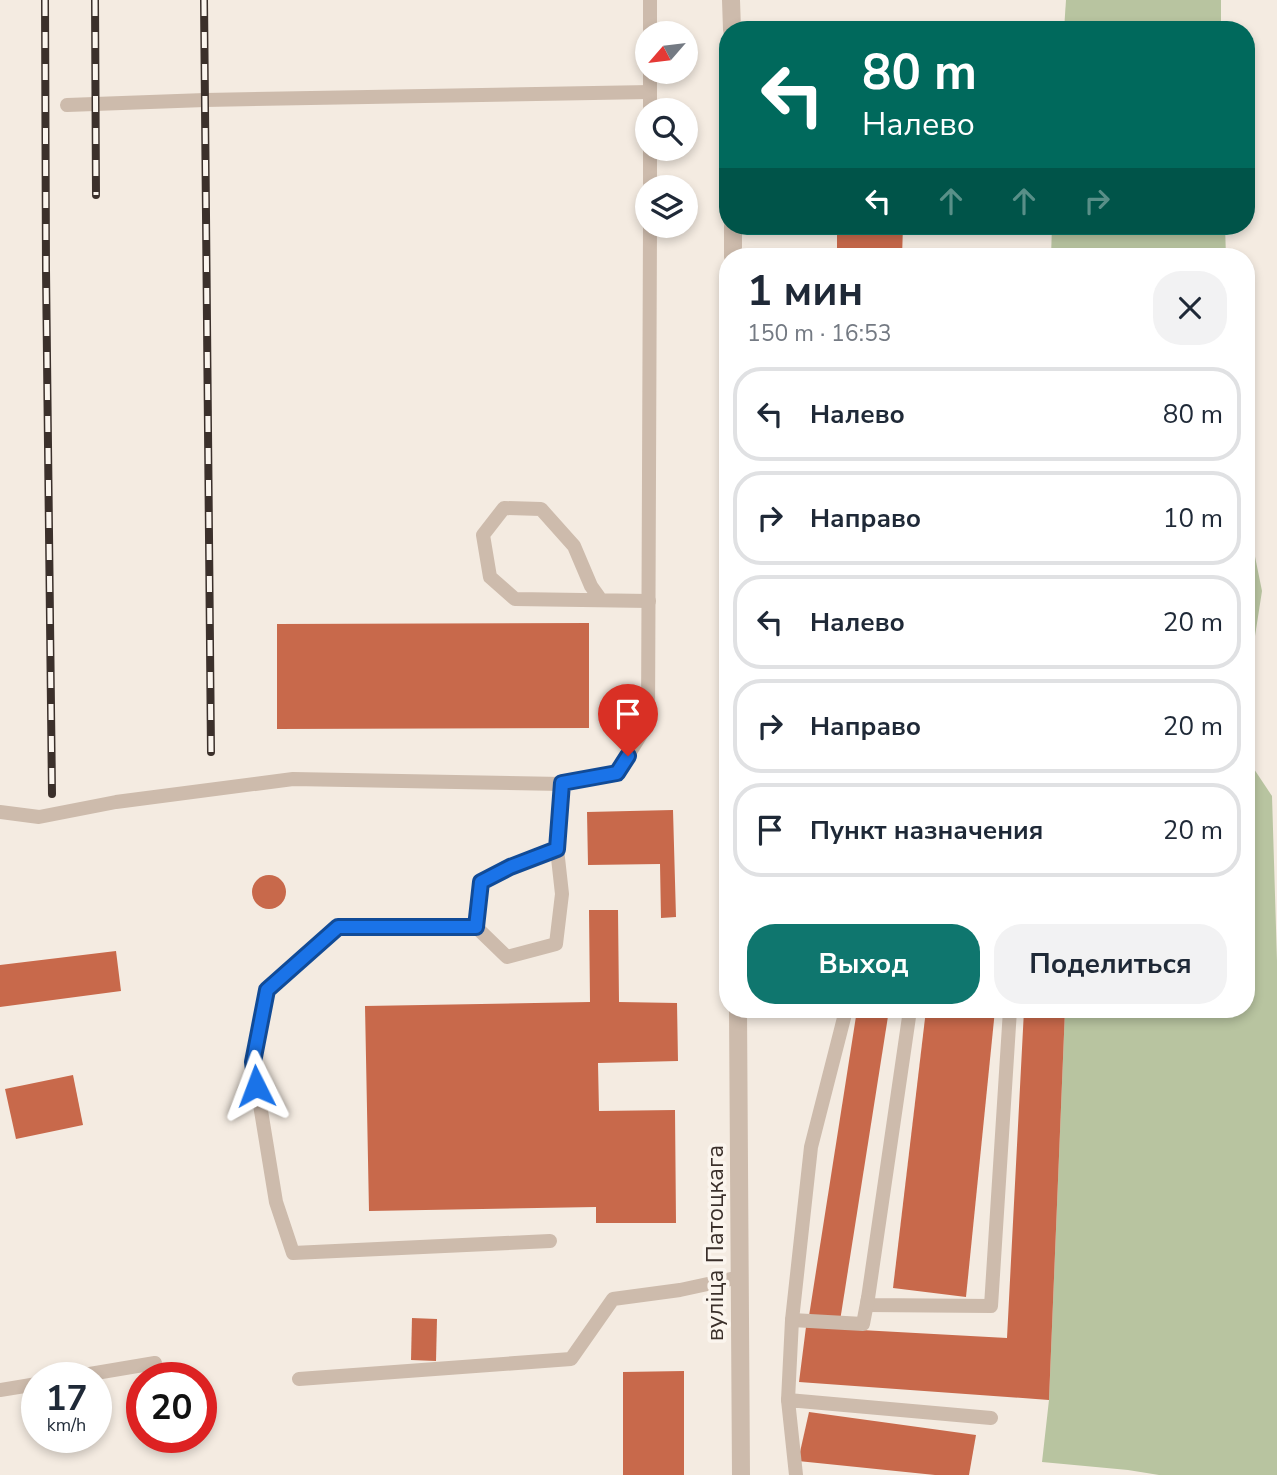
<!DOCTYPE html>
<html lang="ru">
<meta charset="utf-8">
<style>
:root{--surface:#fff;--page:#f2f2f3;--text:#1f2937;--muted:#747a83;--line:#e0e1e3;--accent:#0f766e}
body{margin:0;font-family:"Nunito Sans",sans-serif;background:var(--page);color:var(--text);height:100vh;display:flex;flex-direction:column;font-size:26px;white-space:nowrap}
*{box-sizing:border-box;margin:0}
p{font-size:23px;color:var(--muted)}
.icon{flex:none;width:38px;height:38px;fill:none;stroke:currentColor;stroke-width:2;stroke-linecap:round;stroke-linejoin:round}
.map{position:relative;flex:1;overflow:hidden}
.panel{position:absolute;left:719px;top:248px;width:536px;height:770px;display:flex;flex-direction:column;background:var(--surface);border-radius:28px;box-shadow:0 4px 10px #0003}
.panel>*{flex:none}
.hud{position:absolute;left:719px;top:21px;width:536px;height:214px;border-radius:28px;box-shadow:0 4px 10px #0003;background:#00695c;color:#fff;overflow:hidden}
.needle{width:46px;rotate:242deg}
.fabs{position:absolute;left:635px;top:21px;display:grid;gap:14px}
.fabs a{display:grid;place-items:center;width:63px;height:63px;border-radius:50%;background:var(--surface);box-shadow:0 4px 10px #0003;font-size:35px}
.speed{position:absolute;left:21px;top:1362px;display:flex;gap:14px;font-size:35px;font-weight:700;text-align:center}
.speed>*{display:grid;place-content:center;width:91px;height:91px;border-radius:50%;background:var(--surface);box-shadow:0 4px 10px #0003;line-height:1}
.speed small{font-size:18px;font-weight:400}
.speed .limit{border:10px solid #d22;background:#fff;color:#111}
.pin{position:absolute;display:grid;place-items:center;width:60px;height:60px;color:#fff;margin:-72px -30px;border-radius:50% 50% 50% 0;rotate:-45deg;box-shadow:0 0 7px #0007}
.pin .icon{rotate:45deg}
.me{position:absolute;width:77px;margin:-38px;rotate:357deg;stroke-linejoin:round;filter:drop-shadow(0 0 5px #0008)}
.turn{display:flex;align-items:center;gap:24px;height:147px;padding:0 28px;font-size:32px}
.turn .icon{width:91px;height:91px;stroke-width:2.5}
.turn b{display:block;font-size:49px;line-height:60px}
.lanes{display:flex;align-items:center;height:66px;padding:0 28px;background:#0003;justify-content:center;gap:35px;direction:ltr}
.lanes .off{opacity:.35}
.round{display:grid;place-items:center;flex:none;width:74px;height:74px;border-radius:28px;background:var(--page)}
.headline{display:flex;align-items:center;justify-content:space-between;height:119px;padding:0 28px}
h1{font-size:42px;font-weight:700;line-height:52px}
.primary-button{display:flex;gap:14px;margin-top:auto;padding:14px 28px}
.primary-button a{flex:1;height:80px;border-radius:28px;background:var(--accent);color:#fff;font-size:28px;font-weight:700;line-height:80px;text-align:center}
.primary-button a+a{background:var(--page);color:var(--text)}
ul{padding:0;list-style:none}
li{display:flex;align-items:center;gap:21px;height:94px;margin:0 14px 10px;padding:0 14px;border:4px solid var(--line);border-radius:28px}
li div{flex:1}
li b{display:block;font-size:26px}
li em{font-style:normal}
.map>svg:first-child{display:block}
.green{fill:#b8c4a0}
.building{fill:#c8694b}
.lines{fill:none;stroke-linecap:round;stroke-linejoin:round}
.service{stroke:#cdbbac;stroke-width:14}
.minor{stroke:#cdbbac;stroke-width:18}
.rail-casing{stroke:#3b302b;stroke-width:8}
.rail{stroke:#fbf5ee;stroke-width:5;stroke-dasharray:16;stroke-linecap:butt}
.route-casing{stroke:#114b97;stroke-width:18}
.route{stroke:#1a73e8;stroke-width:12}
.labels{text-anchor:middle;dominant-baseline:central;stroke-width:7;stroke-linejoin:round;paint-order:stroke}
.street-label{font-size:24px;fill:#3b302b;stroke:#fbf5ee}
</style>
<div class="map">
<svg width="1277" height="1475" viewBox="0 0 1277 1475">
<rect width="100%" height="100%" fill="#f4ebe1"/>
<g class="green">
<polygon points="1066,0 1221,0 1221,30 1064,30"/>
<polygon points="1052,226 1225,226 1226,257 1051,257"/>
<polygon points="1246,500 1249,527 1262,591 1246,694"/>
<polygon points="1246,757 1272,796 1277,961 1277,1475 1159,1475 1128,1470 1042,1462 1049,1400 1065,1010 1246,1010"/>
</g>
<g class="building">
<polygon points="837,226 903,226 902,257 837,257"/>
<polygon points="589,623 589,728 277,729 277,624"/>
<polygon points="673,810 676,917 661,918 660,864 588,865 587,812"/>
<circle cx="269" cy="892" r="17"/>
<polygon points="589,910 618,910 619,1002 677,1003 678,1061 598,1063 599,1111 675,1110 676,1223 596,1223 596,1207 369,1211 365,1006 590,1002"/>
<polygon points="116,951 121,991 0,1007 0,965"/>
<polygon points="857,1010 889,1010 840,1321 809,1316"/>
<polygon points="926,1010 995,1010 966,1297 893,1288"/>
<polygon points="1024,1010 1065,1010 1049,1400 799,1382 806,1327 1007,1338"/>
<polygon points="73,1075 83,1125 16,1139 5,1089"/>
<polygon points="412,1318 437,1319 436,1361 411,1360"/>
<polygon points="684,1371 684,1475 623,1475 623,1372"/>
<polygon points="809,1412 976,1435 969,1475 935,1475 798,1461"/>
</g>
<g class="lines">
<g class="service">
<polyline points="650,33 650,0"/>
<polyline points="67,105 205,100 650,92"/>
<polyline points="650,110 650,72"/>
<polyline points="650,187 650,149"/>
<polyline points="601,600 591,586 574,546 541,509 504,508 483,535 490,577 515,599 649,601"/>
<polyline points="0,812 39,817 116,802 293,779 562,784 617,773 648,723 650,226"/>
<polyline points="557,849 510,867 481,882 476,927 507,957 556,944 562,894 557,849 562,784"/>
<polyline points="476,927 338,927 267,990 253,1062 276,1202 293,1253 550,1241"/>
<polyline points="910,1010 867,1305 991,1306 1010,1010"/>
<polyline points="792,1320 863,1324 868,1298"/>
<polyline points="72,1377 155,1363"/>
<polyline points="299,1379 571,1359 613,1299 680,1290 740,1277"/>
<polyline points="0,1390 37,1384"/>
<polyline points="788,1400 792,1320 811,1147 846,1010"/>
<polyline points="796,1475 788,1400 991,1418"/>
</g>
<g class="minor">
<polyline points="731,0 732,30"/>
<polyline points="733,226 733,257"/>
<polyline points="738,1010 741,1475"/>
</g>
<g class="rail-casing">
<g id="rail">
<polyline points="45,0 46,270 52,794"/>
<polyline points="95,0 96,195"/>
<polyline points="204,0 211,752"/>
</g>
</g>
<use href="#rail" class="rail"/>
</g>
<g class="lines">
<g class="route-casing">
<polyline id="route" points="256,1086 253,1062 267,990 338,927 476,927 481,882 510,867 557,849 562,783 617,773 628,756"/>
</g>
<use href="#route" class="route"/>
</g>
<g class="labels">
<g class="street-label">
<text transform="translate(715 1243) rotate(-90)">вуліца Патоцкага</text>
</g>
</g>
</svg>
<div class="fabs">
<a><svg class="needle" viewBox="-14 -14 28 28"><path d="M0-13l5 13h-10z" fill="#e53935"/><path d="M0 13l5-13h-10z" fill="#747a83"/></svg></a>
<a><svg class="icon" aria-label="search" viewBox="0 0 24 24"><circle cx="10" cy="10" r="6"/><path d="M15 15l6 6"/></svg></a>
<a><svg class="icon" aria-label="layers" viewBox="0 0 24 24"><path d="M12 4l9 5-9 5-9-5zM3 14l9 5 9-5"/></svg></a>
</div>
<div class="speed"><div>17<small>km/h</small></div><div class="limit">20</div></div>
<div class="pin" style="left:628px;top:756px;background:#d93025"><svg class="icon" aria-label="arrive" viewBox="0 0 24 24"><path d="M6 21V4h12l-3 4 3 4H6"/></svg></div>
<svg class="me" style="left:256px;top:1086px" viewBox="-20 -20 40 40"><path d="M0-17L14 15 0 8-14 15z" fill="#1a73e8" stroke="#fff" stroke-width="4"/></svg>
<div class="hud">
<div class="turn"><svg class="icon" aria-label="left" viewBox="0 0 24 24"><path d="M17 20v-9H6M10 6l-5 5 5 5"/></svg><div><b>80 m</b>Налево</div></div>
<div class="lanes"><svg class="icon" aria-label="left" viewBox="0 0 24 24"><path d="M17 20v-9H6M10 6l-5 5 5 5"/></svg><svg class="icon off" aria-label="ahead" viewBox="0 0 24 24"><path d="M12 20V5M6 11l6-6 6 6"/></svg><svg class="icon off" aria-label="ahead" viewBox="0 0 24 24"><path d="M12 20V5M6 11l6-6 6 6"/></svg><svg class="icon off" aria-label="right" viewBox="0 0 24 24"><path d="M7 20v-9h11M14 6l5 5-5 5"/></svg></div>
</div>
<section class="panel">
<div class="headline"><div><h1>1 мин</h1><p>150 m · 16:53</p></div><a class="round"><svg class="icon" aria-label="close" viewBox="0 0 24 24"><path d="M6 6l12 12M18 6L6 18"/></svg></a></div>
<ul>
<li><svg class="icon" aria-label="left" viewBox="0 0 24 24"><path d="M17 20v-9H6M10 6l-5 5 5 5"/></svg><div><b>Налево</b></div><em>80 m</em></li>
<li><svg class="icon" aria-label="right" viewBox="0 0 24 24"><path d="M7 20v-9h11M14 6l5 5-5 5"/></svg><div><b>Направо</b></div><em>10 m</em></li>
<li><svg class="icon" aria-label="left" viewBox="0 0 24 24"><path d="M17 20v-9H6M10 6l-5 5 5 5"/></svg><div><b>Налево</b></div><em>20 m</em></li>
<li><svg class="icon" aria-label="right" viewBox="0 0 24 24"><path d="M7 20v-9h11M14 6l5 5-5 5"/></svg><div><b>Направо</b></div><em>20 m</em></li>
<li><svg class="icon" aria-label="arrive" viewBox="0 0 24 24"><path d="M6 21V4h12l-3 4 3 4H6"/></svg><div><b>Пункт назначения</b></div><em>20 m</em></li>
</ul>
<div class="primary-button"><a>Выход</a><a>Поделиться</a></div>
</section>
</div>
